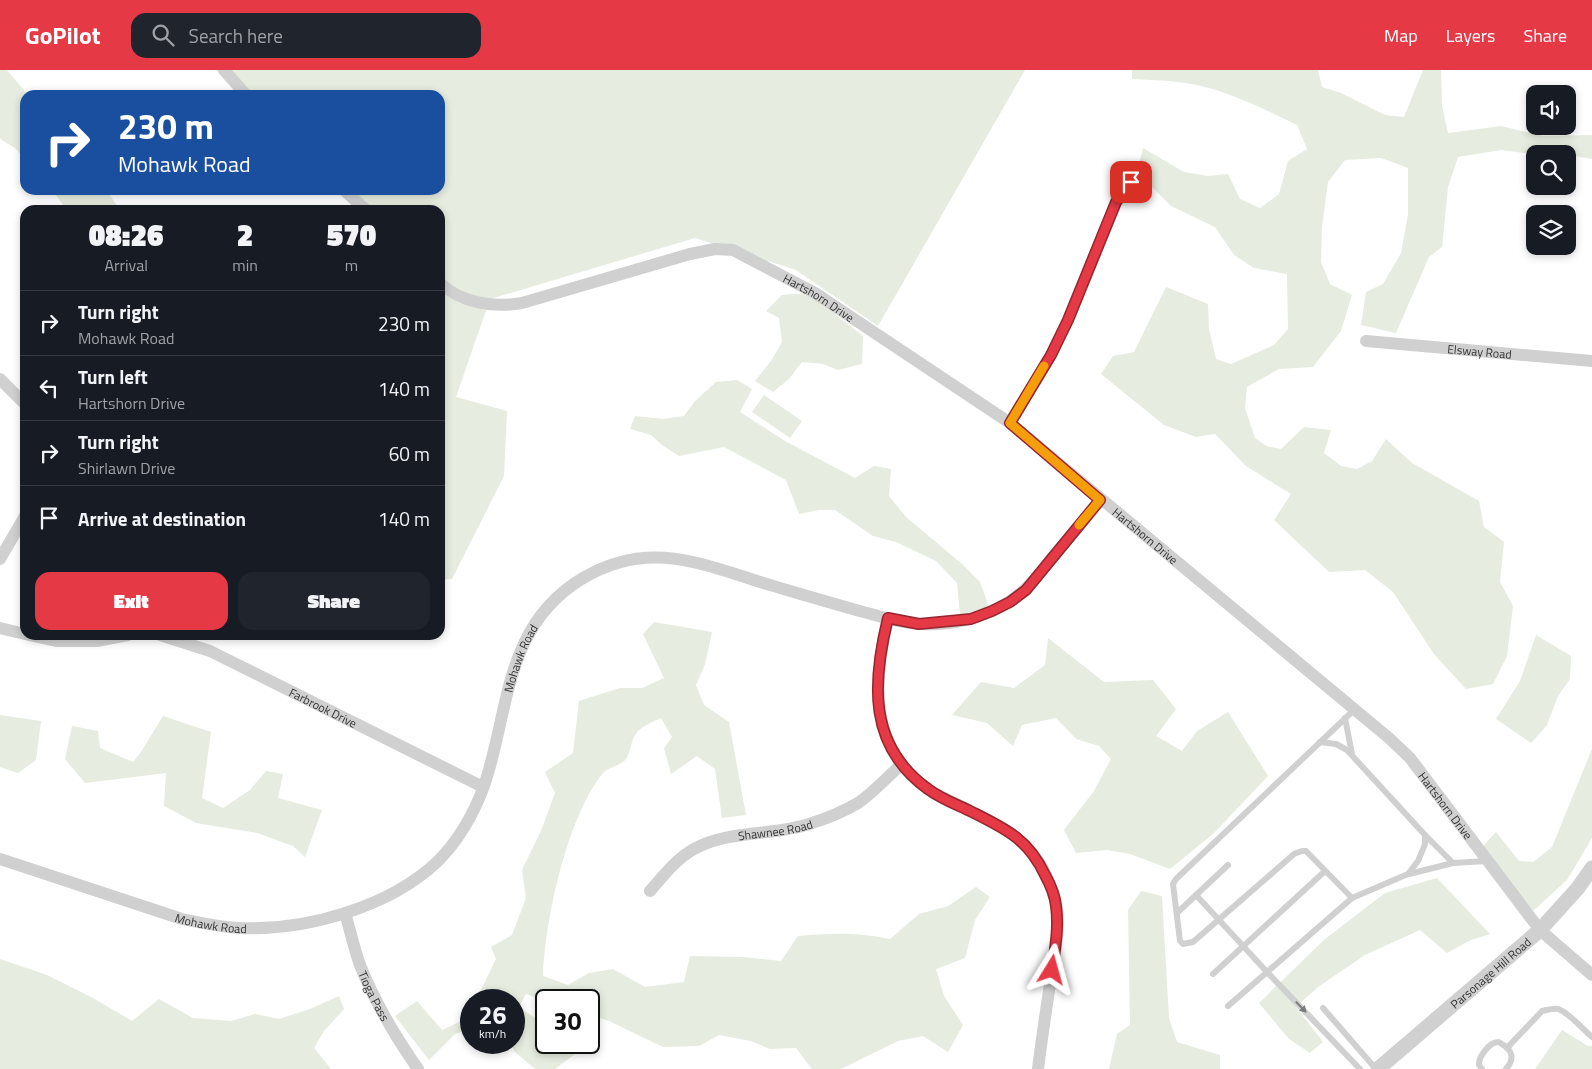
<!DOCTYPE html>
<style>
:root{--surface:#171b24;--page:#20242c;--text:#f1f3f6;--muted:#9ea1a6;--line:#363941;--accent:#e63946}
body{margin:0;font-family:"Titillium Web",sans-serif;background:var(--page);color:var(--text);height:100vh;display:flex;flex-direction:column;font-size:19px;white-space:nowrap}
*{box-sizing:border-box;margin:0}
p{font-size:16px;color:var(--muted)}
.icon{flex:none;width:28px;height:28px;fill:none;stroke:currentColor;stroke-width:2;stroke-linecap:round;stroke-linejoin:round}
.map{position:relative;flex:1;overflow:hidden}
.panel{position:absolute;left:20px;top:135px;width:425px;height:435px;display:flex;flex-direction:column;background:var(--surface);border-radius:15px;box-shadow:0 2px 8px #0003}
.panel>*{flex:none}
.top-card{position:absolute;left:20px;top:20px;width:425px;height:105px;border-radius:15px;box-shadow:0 2px 8px #0003;background:#1a4fa0;color:#fff;overflow:hidden}
.fabs{position:absolute;left:1526px;top:15px;display:grid;gap:10px}
.fabs a{display:grid;place-items:center;width:50px;height:50px;border-radius:10px;background:var(--surface);box-shadow:0 2px 8px #0003;font-size:25px}
.speed{position:absolute;left:460px;top:919px;display:flex;gap:10px;font-size:25px;font-weight:700;text-align:center}
.speed>*{display:grid;place-content:center;width:65px;height:65px;border-radius:50%;background:var(--surface);box-shadow:0 2px 8px #0003;line-height:1}
.speed small{font-size:12px;font-weight:400}
.speed .limit{border:2px solid #111;border-radius:8px;background:#fff;color:#111}
.pin{position:absolute;display:grid;place-items:center;width:42px;height:42px;color:#fff;margin:-21px;border-radius:10px;box-shadow:0 2px 8px #0006}
.me{position:absolute;width:55px;margin:-28px;rotate:8deg;stroke-linejoin:round;filter:drop-shadow(0 0 4px #0008)}
.turn{display:flex;align-items:center;gap:18px;height:105px;padding:0 15px;font-size:22px}
.turn .icon{width:65px;height:65px;stroke-width:2.5}
.turn b{display:block;font-size:35px;line-height:42px}
.eta{display:flex;justify-content:space-evenly;align-items:center;height:85px;text-align:center}
.eta b{font-size:30px;font-weight:800;line-height:35px}
.primary-button{display:flex;gap:10px;margin-top:auto;padding:10px 15px}
.primary-button a{flex:1;height:58px;border-radius:15px;background:var(--accent);color:#fff;font-size:20px;font-weight:800;line-height:58px;text-align:center}
.primary-button a+a{background:var(--page);color:var(--text)}
ul{padding:0;list-style:none}
li{display:flex;align-items:center;gap:15px;height:65px;padding:0 15px;border-top:1px solid var(--line)}
li div{flex:1}
li b{display:block;font-size:19px}
li em{font-style:normal}
header{display:flex;align-items:center;gap:30px;box-sizing:border-box;height:70px;padding:0 25px;background:var(--accent);color:#fff}
header strong{font-size:24px}
nav{display:flex;gap:28px;margin-inline-start:auto;font-size:18px}
.search{width:350px;height:45px;background:var(--page);display:flex;align-items:center;gap:12px;box-sizing:border-box;padding:0 18px;border-radius:15px;color:var(--muted);font-size:19px}
.map>svg:first-child{display:block}
.green{fill:#e6ecdf}
.lines{fill:none;stroke-linecap:round;stroke-linejoin:round}
.service{stroke:#d0d0d0;stroke-width:6}
.minor{stroke:#d0d0d0;stroke-width:12}
.tertiary{stroke:#d0d0d0;stroke-width:15}
.oneway{fill:#7a7a7a}
.route-casing{stroke:#96252e;stroke-width:12}
.route{stroke:#e63946;stroke-width:9}
.slow{stroke:#f59e0b;stroke-width:9}
.labels{text-anchor:middle;dominant-baseline:central;stroke-width:5;stroke-linejoin:round;paint-order:stroke}
.street-label{font-size:12px;fill:#333;stroke:#fff}
</style>
<header>
<strong>GoPilot</strong>
<div class="search"><svg class="icon" aria-label="search" viewBox="0 0 24 24"><circle cx="10" cy="10" r="6"/><path d="M15 15l6 6"/></svg>Search here</div>
<nav><a>Map</a><a>Layers</a><a>Share</a></nav>
</header>
<div class="map">
<svg width="1592" height="999" viewBox="0 0 1592 999">
<rect width="100%" height="100%" fill="#fff"/>
<g class="green">
<polygon points="0,0 7,0 28,25 25,25 25,89 15,78 0,69"/>
<polygon points="216,0 1025,0 878,256 796,200 695,168 490,229 456,327 507,341 504,406 452,509 440,510 440,140 372,140 350,120 440,120 440,25 244,25"/>
<path d="M1132,0h186l4,17 19,6 44,22 19,2 19,-47h18l1,36 6,27 53,-7 42,10 49,-1v24l-24,-4v-1l-44,-1 -23,-3 -43,7 -10,30 -6,60 -13,10 -33,76 -35,-8 5,-33 17,-8 18,-31 7,-38v-47l-27,-10 -36,2 -17,22 -6,45 -1,35 9,22 22,11 -11,36 -28,36 -34,2 -32,18 -2,21 10,30 11,8 15,3 23,-22 27,3 -7,23 17,13 16,3 15,-8 14,-22 26,24 67,38 5,26 20,15 -4,40 13,24 -6,50 -14,28 -27,5 -32,-35 -41,-62 -28,-22 -36,2 -55,-52 17,-26 -45,-28 -31,-32 -19,3 -32,-12 -63,-51 12,-18 21,-4 32,-65 42,17 1,25 7,30 15,5 43,-19 14,-16 -1,-55 -33,-6 -20,-13 -19,-28 -44,-21 -34,-34 6,-24 41,24 24,4 20,-2 12,25 20,9 19,-14 9,-33 19,-12 -10,-24c-37,-18 -78,-39 -119,-43 -15,-2 -31,-2 -46,-3z"/>
<polygon points="52,120 106,120 120,140 67,140"/>
<polygon points="808,223 863,266 862,294 838,300 823,294 802,292 789,309 773,322 755,311 771,291 782,272 779,248 766,241 782,225"/>
<polygon points="737,310 752,319 740,342 785,371 855,408 874,396 891,399 889,426 906,447 962,494 980,512 989,537 960,545 957,513 936,491 896,472 873,466 835,440 819,440 799,444 786,410 724,377 679,386 662,375 651,365 630,359 635,346 663,349 684,346 695,331 716,312"/>
<polygon points="764,325 802,351 790,368 752,342"/>
<path d="M654,552l58,10 -7,32 -9,21 8,20 25,17 17,93 -24,3 -7,-49 -18,-13 -26,18 -7,-26 8,-11 -11,-19c-7,3 -18,8 -23,13 -7,7 -7,20 -12,28 -6,7 -17,8 -23,14 -36,44 -58,147 -60,203l25,9 21,-12 24,-4 32,18 39,-5 6,-26 51,1 40,4 17,-25c33,-3 59,-4 92,3l29,-25 29,-8 28,-19 14,10 -15,23 -10,38 -29,11 8,27 19,29 -15,27 -25,-16 -25,5 -57,28h-29l-16,-21 -26,1 -19,-8 -32,-6 -20,11 -36,1 -54,-26 -20,-7v-14l-43,1 -20,-7 -7,13 21,14 6,1v20l31,1 -2,11 -20,15h-20l-20,-17 -5,-9 4,-1v-42h-38l20,-41 -5,-12 21,-12 14,-37 -4,-28 19,-39 14,-38 -10,-21 28,-19 6,-52 41,-13h22l22,-10 -21,-44z"/>
<polygon points="1536,565 1571,586 1570,609 1558,626 1547,655 1531,673 1496,649 1520,611"/>
<polygon points="1048,568 1104,612 1153,610 1176,639 1156,666 1182,681 1197,661 1228,642 1268,706 1214,763 1170,799 1130,784 1107,780 1076,783 1064,760 1094,721 1111,689 1099,676 1076,669 1056,648 1022,655 1013,676 987,653 952,645 981,612 1014,618 1045,595"/>
<polygon points="0,645 41,651 36,690 18,703 0,697"/>
<polygon points="163,646 211,662 202,728 223,738 250,720 266,701 283,704 278,728 322,740 305,787 293,776 257,763 196,753 164,736 166,703 85,713 65,689 72,656 98,661 100,678 133,692 141,682"/>
<polygon points="1592,679 1592,768 1567,810 1533,841 1482,777 1496,762 1519,791 1533,792 1552,777"/>
<polygon points="1437,808 1490,864 1471,870 1447,883 1420,860 1365,885 1318,917 1296,937 1323,972 1310,983 1289,969 1259,933 1325,869 1385,823"/>
<polygon points="1141,821 1162,826 1169,948 1177,972 1220,985 1220,999 1109,999 1117,964 1130,955 1128,840"/>
<polygon points="0,889 47,905 93,928 132,951 159,929 193,948 231,951 255,944 279,949 310,939 339,926 344,939 324,961 314,978 331,999 0,999"/>
<polygon points="417,931 442,960 468,948 471,939 471,958 455,964 429,990 395,946"/>
<polygon points="1562,960 1588,976 1592,976 1592,999 1535,999"/>
</g>
<g class="lines">
<g class="service">
<polyline points="1345,648 1352,684"/>
<polyline points="1320,672 1336,674 1347,680 1425,765 1425,774 1423,779 1418,791 1408,804 1352,828"/>
<polyline points="1453,793 1487,791"/>
<polyline points="1409,804 1453,793 1425,765"/>
<polyline points="1196,825 1267,902 1360,999"/>
<polyline points="1177,843 1228,795"/>
<polyline points="1213,904 1325,801"/>
<polyline points="1228,936 1352,828 1306,781 1302,781 1294,784 1193,872 1183,874 1180,871 1179,863 1173,814 1176,809 1354,640"/>
<polyline points="1323,938 1376,999"/>
<path d="M1507,978l35,-37c5,-1 11,-3 16,-2 9,2 27,22 34,28"/>
<path d="M1482,999l-3,-4c-1,-7 10,-23 19,-23 2,0 5,3 7,4 9,7 8,15 1,23"/>
</g>
<g class="minor">
<polyline points="224,0 246,25"/>
<polyline points="344,120 366,140"/>
<path id="s1" d="M440,213c21,20 54,25 82,20l168,-49 25,-5 18,1 82,43 195,130 379,315 21,20 130,172 52,45"/>
<path id="s2" d="M1366,271l226,20"/>
<polyline points="0,309 25,334"/>
<polyline points="1010,353 1051,285 1068,250 1116,133 1131,112"/>
<polyline points="0,489 25,446"/>
<path d="M888,548c-15,65 -20,129 41,172 9,6 20,10 30,15 50,26 82,38 97,98 5,22 -1,47 -4,68 -5,33 -10,65 -14,98"/>
<polyline points="0,558 25,564"/>
<polyline points="29,565 56,571 97,571 128,565"/>
<path id="s3" d="M160,565l50,16 273,136"/>
<path id="s4" d="M0,789l182,60c19,4 38,8 58,9 66,3 150,-21 198,-67 20,-20 36,-48 46,-75 26,-76 19,-160 99,-208 61,-36 109,-18 171,2 34,11 68,20 102,30 20,5 42,13 64,14 30,2 65,-6 90,-23 17,-11 29,-26 41,-42 17,-20 33,-39 49,-59"/>
<path id="s5" d="M650,821c13,-15 26,-32 44,-42 35,-19 78,-13 115,-25 16,-5 34,-12 49,-21 15,-10 29,-26 43,-38"/>
<path id="s6" d="M345,843c5,17 9,35 15,52 15,38 35,71 58,104"/>
</g>
<path class="tertiary" id="s7" d="M1378,999l162,-139 38,-42 14,-20"/>
</g>
<defs><path id="oneway-solid" d="M-6-.8H1V-3.2L6.5 0L1 3.2V.8H-6Z" transform="scale(1.25)"/></defs>
<use class="oneway" href="#oneway-solid" transform="translate(1301 937) rotate(46)"/>
<g class="lines">
<g class="route-casing">
<path id="route" d="M1052,900c3,-21 7,-42 4,-64 -1,-10 -6,-22 -11,-31 -17,-36 -39,-46 -73,-63 -14,-7 -31,-13 -44,-23 -60,-43 -56,-106 -40,-171l31,6 52,-5 21,-8 18,-9 16,-12 74,-90 -90,-77 41,-68 17,-35 48,-118 15,-20"/>
</g>
<use href="#route" class="route"/>
<polyline class="slow" points="1044,296 1010,353 1100,430 1079,455"/>
</g>
<g class="labels">
<g class="street-label">
<text stroke="none"><textPath href="#s1" startOffset="404">Hartshorn Drive</textPath></text>
<text stroke="none"><textPath href="#s2" startOffset="114">Elsway Road</textPath></text>
<text stroke="none"><textPath href="#s1" startOffset="809">Hartshorn Drive</textPath></text>
<text stroke="none"><textPath href="#s4" startOffset="686">Mohawk Road</textPath></text>
<text stroke="none"><textPath href="#s3" startOffset="179">Farbrook Drive</textPath></text>
<text stroke="none"><textPath href="#s1" startOffset="1214">Hartshorn Drive</textPath></text>
<text stroke="none"><textPath href="#s5" startOffset="145">Shawnee Road</textPath></text>
<text stroke="none"><textPath href="#s4" startOffset="221">Mohawk Road</textPath></text>
<text stroke="none"><textPath href="#s7" startOffset="148">Parsonage Hill Road</textPath></text>
<text stroke="none"><textPath href="#s6" startOffset="88">Tioga Pass</textPath></text>
</g>
</g>
</svg>
<div class="fabs">
<a><svg class="icon" aria-label="sound" viewBox="0 0 24 24"><path d="M4 9h4l5-4v14l-5-4H4zM17 9q2 3 0 6"/></svg></a>
<a><svg class="icon" aria-label="search" viewBox="0 0 24 24"><circle cx="10" cy="10" r="6"/><path d="M15 15l6 6"/></svg></a>
<a><svg class="icon" aria-label="layers" viewBox="0 0 24 24"><path d="M12 4l9 5-9 5-9-5zM3 14l9 5 9-5"/></svg></a>
</div>
<div class="speed"><div>26<small>km/h</small></div><div class="limit">30</div></div>
<div class="pin" style="left:1131px;top:112px;background:#d93025"><svg class="icon" aria-label="arrive" viewBox="0 0 24 24"><path d="M6 21V4h12l-3 4 3 4H6"/></svg></div>
<svg class="me" style="left:1052px;top:900px" viewBox="-20 -20 40 40"><path d="M0-17L14 15 0 8-14 15z" fill="#e63946" stroke="#fff" stroke-width="4"/></svg>
<div class="top-card">
<div class="turn"><svg class="icon" aria-label="right" viewBox="0 0 24 24"><path d="M7 20v-9h11M14 6l5 5-5 5"/></svg><div><b>230 m</b>Mohawk Road</div></div>
</div>
<section class="panel">
<div class="eta">
<div><b>08:26</b><p>Arrival</p></div>
<div><b>2</b><p>min</p></div>
<div><b>570</b><p>m</p></div>
</div>
<ul>
<li><svg class="icon" aria-label="right" viewBox="0 0 24 24"><path d="M7 20v-9h11M14 6l5 5-5 5"/></svg><div><b>Turn right</b><p>Mohawk Road</p></div><em>230 m</em></li>
<li><svg class="icon" aria-label="left" viewBox="0 0 24 24"><path d="M17 20v-9H6M10 6l-5 5 5 5"/></svg><div><b>Turn left</b><p>Hartshorn Drive</p></div><em>140 m</em></li>
<li><svg class="icon" aria-label="right" viewBox="0 0 24 24"><path d="M7 20v-9h11M14 6l5 5-5 5"/></svg><div><b>Turn right</b><p>Shirlawn Drive</p></div><em>60 m</em></li>
<li><svg class="icon" aria-label="arrive" viewBox="0 0 24 24"><path d="M6 21V4h12l-3 4 3 4H6"/></svg><div><b>Arrive at destination</b></div><em>140 m</em></li>
</ul>
<div class="primary-button"><a>Exit</a><a>Share</a></div>
</section>
</div>
